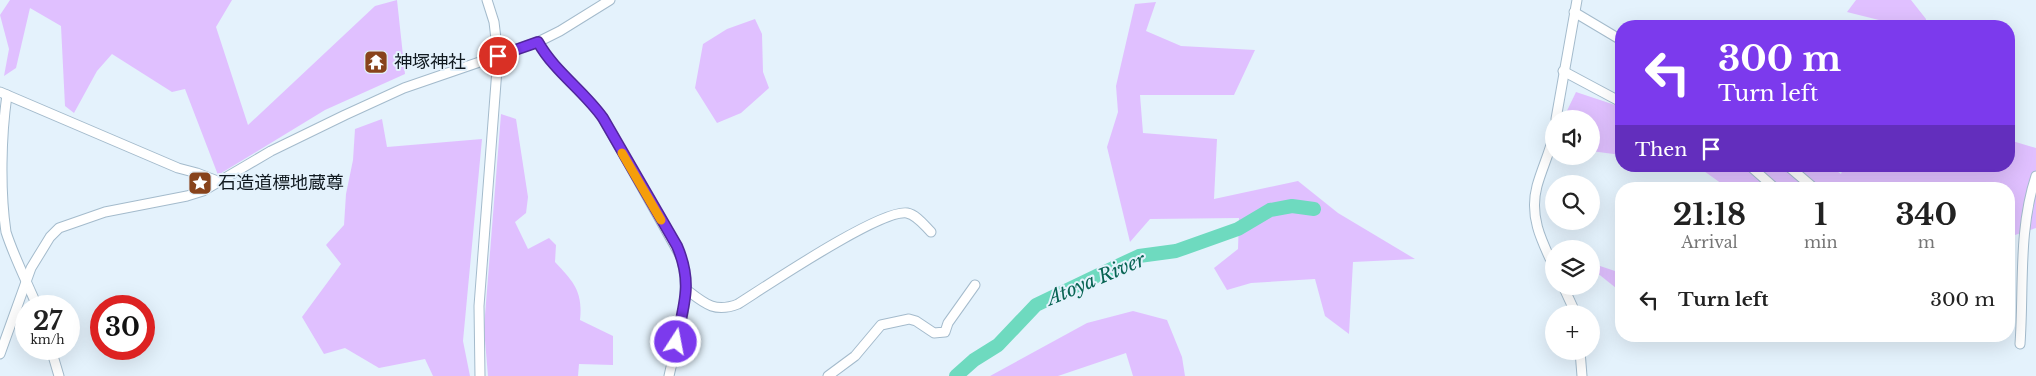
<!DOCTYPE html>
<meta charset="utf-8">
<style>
:root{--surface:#fff;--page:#f6f6f6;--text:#222;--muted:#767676}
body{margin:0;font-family:"Libre Baskerville","Noto Sans JP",serif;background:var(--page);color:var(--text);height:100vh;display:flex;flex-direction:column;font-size:19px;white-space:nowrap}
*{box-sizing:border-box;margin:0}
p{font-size:16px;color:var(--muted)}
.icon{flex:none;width:28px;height:28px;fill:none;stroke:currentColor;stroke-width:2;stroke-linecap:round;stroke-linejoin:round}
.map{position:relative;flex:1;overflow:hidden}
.details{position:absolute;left:1615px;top:182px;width:400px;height:160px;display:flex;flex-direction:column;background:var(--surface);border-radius:20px;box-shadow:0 5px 20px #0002}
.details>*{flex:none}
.guide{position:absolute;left:1615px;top:20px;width:400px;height:152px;border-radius:20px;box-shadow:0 5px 20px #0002;background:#7c3aed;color:#fff;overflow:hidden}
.tools{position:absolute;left:1545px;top:110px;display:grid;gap:10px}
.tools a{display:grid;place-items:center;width:55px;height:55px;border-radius:50%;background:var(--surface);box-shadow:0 5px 20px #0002;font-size:25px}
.speed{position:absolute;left:15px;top:295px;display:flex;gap:10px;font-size:25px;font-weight:700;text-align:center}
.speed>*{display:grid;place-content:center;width:65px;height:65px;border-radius:50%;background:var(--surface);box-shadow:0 5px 20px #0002;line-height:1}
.speed small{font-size:12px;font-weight:400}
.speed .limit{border:8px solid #d22;background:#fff;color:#111}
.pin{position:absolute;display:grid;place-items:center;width:42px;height:42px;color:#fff;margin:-21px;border:2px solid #fff;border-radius:50%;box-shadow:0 1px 5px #0007}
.me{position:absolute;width:55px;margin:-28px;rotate:11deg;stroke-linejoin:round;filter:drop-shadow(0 0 4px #0008)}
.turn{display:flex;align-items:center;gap:18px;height:105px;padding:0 20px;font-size:22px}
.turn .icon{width:65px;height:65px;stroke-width:2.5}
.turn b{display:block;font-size:35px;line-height:42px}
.then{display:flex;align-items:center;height:48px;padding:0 20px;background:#0003;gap:10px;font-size:19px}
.eta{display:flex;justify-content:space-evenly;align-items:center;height:85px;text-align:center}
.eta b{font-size:30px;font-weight:800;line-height:35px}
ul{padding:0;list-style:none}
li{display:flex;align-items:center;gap:15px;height:65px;padding:0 20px}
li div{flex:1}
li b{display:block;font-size:19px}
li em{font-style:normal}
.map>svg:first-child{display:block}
.green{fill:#e0c0ff}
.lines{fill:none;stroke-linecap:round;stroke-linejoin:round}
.river{stroke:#6edabf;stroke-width:14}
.minor-casing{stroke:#a4bbcc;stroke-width:11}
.minor{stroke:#fff;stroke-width:9}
.route-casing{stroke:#51269a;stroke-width:12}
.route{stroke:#7c3aed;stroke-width:9}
.slow{stroke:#f59e0b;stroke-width:9}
.labels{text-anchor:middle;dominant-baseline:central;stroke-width:4;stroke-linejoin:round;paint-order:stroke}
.poi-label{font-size:18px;fill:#111a20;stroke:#e4f2fc;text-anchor:start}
.water-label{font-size:19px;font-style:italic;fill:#086453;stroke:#e4f2fc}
</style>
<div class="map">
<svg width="2036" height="376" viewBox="0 0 2036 376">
<rect width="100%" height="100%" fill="#e4f2fc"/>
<g class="green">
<polygon points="10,0 232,0 216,27 248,125 375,6 397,0 405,74 325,110 218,175 185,89 172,92 112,54 97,71 74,113 65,106 61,26 30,8 16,68 4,76 9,49 0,15"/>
<polygon points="1856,0 1911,0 1926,19 1926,26 1894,26 1895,24 1847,12"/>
<polygon points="1156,2 1146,31 1181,46 1255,50 1234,95 1140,95 1143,133 1217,139 1214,199 1298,181 1338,213 1415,259 1353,262 1349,334 1325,316 1315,279 1251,283 1227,290 1214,268 1238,249 1239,218 1150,219 1130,242 1107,147 1118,112 1116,86 1135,4"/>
<polygon points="755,19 762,34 763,72 769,88 741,113 717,123 695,88 703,44 727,29"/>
<polygon points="1576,92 1621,107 1621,155 1591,151 1591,119 1563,119"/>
<path d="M501,114l15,5 12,78 -2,16 -11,9 13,27 21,-11 7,7 -1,17c19,20 28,30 25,58l33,16v29l-34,-1 -1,12h-90l-4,-48z"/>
<polygon points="382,119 387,147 482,139 463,341 470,376 433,376 425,359 379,368 345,348 324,354 302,317 341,264 326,245 344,225 346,194 353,160 355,129"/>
<polygon points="2009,140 2036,148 2036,228 2009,237 2009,189 1729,189 1697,166 1830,166 1841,174 1844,166 2009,166"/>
<polygon points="1591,263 1621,273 1621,292 1591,268"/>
<polygon points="1133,311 1167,320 1182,357 1185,376 1133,376 1126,353 1058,376 990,376 1087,323"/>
</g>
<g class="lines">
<polyline class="river" points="956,376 974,360 998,345 1036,305 1109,270 1139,256 1176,251 1238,229 1270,210 1292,206 1314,209"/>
<g class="minor-casing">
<g id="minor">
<polyline points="1574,12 1621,40"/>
<path d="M538,42c16,29 46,49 65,76l78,139c12,37 -4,82 -12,119"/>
<polyline points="1563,71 1621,102"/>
<polyline points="0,92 178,168 197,173 220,182"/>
<path d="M7,95c-6,42 -7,96 -1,137 8,25 21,50 31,74"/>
<polyline points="1556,119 1577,0"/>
<path d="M1554,134c-4,18 -12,34 -17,52 -8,30 4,54 17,81"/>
<polyline points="1750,166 1776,189"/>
<polyline points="1788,166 1815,189"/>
<polyline points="1563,286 1576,314"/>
<path d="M687,290c18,14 28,23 51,14 27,-17 142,-95 169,-91 10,2 17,12 24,19"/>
<path d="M2020,344c4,-56 -2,-114 16,-168"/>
<polyline points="51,349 59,376"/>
<polyline points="1580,351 1582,376"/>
<polyline points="0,354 31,268 50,237 59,228 105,212 187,196 203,191 271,151 345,115 404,88 538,42 560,31 610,0"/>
<polyline points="480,376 479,306 498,56 494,22 487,0"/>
<polyline points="828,376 855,356 881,325 909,319 916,321 934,333 945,332 948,323 975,285"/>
</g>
</g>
<use href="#minor" class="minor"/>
</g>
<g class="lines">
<g class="route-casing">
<path id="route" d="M498,56l40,-14c16,29 46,49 65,76l74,128c16,37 7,58 -1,96"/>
</g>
<use href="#route" class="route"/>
<polyline class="slow" points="622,153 661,220"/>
</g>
<defs>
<g id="temple-square" transform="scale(1.25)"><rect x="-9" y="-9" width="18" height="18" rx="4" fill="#88431b" stroke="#e4f2fc"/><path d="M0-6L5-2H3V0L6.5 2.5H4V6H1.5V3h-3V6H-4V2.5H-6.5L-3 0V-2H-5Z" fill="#fff"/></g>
<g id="sight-square" transform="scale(1.25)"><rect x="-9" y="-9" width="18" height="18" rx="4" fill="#88431b" stroke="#e4f2fc"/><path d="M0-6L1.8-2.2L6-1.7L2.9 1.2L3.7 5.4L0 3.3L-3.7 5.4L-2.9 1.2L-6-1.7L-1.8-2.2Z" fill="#fff"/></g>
</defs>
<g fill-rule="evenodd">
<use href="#temple-square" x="376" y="62"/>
<use href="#sight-square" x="200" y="183"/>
</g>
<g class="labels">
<g class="poi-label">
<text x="394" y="62">神塚神社</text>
<text x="218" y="183">石造道標地蔵尊</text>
</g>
<g class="water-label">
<text transform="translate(1096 279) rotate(-23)">Atoya River</text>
</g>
</g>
</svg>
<div class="tools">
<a><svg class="icon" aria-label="sound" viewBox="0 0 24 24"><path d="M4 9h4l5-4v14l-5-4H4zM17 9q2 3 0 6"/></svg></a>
<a><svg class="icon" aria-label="search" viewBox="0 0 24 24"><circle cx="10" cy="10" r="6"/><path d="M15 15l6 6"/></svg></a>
<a><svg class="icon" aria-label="layers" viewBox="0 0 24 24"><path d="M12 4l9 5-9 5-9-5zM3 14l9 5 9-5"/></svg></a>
<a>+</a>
</div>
<div class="speed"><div>27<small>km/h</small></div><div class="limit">30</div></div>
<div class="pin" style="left:498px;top:56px;background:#d93025"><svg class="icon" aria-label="arrive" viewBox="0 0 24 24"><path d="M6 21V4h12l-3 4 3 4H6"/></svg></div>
<svg class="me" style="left:676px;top:342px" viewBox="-20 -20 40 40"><circle r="17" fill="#7c3aed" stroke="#fff" stroke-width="3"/><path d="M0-11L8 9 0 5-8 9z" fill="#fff"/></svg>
<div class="guide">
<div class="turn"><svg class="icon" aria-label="left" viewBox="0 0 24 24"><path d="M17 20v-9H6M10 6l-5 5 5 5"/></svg><div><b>300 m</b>Turn left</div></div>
<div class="then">Then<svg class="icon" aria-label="arrive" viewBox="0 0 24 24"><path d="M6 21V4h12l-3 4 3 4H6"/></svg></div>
</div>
<section class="details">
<div class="eta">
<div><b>21:18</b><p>Arrival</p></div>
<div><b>1</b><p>min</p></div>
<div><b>340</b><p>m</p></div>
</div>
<ul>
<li><svg class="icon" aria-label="left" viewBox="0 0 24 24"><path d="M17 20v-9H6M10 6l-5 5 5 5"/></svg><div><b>Turn left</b></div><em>300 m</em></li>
</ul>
</section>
</div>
